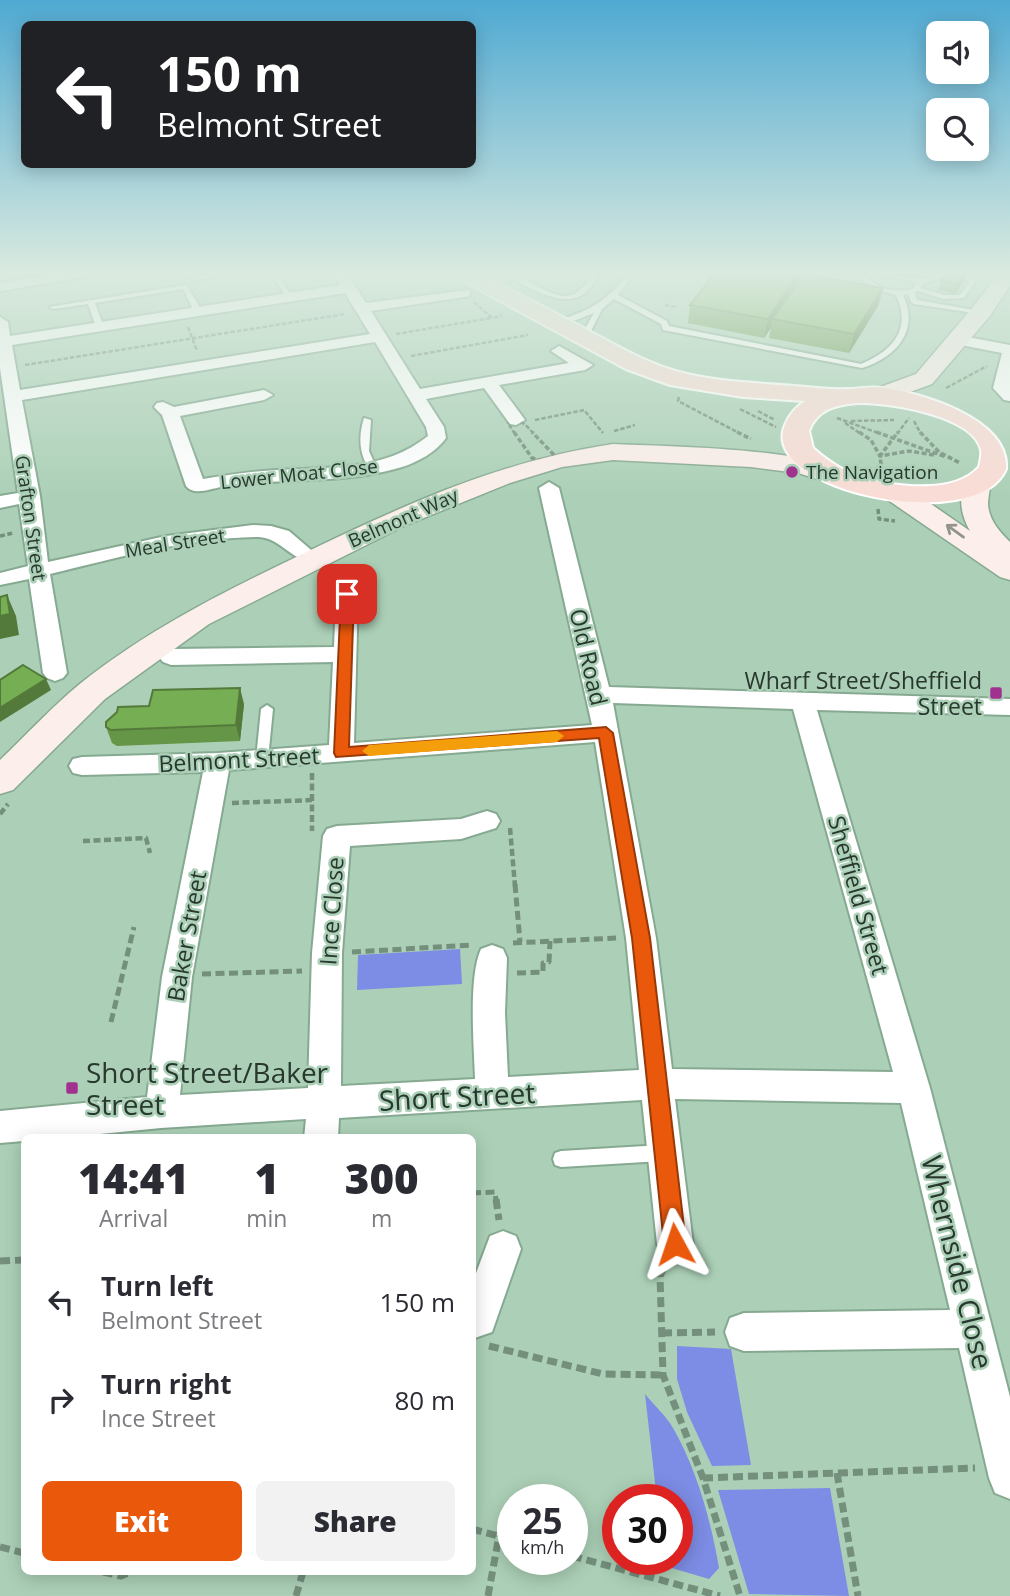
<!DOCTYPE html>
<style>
:root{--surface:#fff;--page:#f2f2f3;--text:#2b2b33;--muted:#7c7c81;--accent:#ea580c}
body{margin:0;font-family:"Open Sans",sans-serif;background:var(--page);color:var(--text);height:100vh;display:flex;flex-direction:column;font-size:26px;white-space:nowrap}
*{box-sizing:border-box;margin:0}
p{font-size:23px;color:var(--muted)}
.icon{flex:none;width:38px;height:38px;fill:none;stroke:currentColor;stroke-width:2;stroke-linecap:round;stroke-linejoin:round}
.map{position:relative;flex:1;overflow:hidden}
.panel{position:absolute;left:21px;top:1134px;width:455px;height:441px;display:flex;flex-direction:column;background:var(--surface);border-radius:10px;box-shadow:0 4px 18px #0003}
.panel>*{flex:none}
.top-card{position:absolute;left:21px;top:21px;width:455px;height:147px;border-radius:10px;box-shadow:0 4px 18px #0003;background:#202124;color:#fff;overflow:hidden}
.controls{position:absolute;left:926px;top:21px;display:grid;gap:14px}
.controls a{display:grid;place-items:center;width:63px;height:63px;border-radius:10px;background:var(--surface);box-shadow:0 4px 18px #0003;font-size:35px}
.speed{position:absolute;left:497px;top:1484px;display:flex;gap:14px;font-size:35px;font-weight:700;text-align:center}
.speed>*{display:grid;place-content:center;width:91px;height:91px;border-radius:50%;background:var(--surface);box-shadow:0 4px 18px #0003;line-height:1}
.speed small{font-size:18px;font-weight:400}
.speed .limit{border:10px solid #d22;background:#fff;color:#111}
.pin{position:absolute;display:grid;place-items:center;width:60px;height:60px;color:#fff;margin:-30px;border-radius:14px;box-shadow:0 4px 10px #0006}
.me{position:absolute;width:77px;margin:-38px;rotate:355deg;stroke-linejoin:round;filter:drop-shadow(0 0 5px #0008)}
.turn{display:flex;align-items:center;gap:24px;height:147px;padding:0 21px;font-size:32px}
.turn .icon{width:91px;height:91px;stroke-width:2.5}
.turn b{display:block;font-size:49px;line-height:60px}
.eta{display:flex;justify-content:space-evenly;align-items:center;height:119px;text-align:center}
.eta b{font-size:42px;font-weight:800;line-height:49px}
.primary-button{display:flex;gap:14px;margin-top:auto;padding:14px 21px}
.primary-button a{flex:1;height:80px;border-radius:10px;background:var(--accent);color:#fff;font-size:28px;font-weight:800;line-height:80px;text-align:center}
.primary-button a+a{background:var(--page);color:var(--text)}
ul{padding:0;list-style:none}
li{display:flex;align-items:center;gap:21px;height:98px;padding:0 21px}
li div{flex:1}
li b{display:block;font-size:26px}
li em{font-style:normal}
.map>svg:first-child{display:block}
.green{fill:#7d8ce4}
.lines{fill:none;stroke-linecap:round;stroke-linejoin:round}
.lane-casing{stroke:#86a991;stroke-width:4}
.street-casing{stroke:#86a991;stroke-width:4}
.secondary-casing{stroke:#86a991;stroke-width:3}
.primary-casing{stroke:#fff;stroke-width:4}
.path-far4{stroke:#748f7c;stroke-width:2.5;stroke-dasharray:4.5 2;stroke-linecap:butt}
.path-far3{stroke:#748f7c;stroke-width:3.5;stroke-dasharray:5 2.5;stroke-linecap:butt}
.path-far2{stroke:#748f7c;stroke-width:4.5;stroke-dasharray:7 3.5;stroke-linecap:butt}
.path-far1{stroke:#748f7c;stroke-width:5;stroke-dasharray:9 4.5;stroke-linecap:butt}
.path{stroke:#748f7c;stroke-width:7;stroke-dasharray:10 5;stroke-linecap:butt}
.lane{fill:#fff;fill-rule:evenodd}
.street{fill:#fff;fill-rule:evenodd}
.secondary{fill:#fceeea;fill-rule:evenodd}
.primary{fill:#f9dcd5;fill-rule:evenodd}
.wall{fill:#659647}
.shaded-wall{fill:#537a3a}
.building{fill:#76ae53;stroke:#537a3a;stroke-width:2}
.oneway{stroke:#92938c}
.route{fill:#ea580c;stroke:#983908;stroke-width:2}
.slow{fill:#f59e0b}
.poi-dot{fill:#a0318f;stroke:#acd0b7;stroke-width:2.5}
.labels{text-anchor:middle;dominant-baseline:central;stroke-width:5;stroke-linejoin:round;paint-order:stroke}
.far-poi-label{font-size:19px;fill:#29382e;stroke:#acd0b7;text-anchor:start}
.far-street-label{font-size:19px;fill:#29382e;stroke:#acd0b7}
.street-label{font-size:23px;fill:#29382e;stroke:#acd0b7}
.poi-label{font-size:23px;fill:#29382e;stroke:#acd0b7;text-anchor:end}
.near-poi-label{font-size:28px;fill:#29382e;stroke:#acd0b7;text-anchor:start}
.near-street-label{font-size:28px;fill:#29382e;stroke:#acd0b7}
</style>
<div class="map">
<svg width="1010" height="1596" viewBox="0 0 1010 1596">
<rect width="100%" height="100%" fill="#acd0b7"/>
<g class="green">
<polygon points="460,949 462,984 357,990 358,955"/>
<polygon points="677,1346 731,1349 751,1465 712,1466 687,1412 677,1379"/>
<path d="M645,1394c9,11 21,22 28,34 24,42 38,93 46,140l-10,11 -44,-13 -1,-7h13v-59h-20z"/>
<polygon points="830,1488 849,1596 749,1594 718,1490"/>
</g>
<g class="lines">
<g class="lane-casing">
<g id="lane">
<polygon points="215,273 232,273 193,280 190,278"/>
<polygon points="271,273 277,273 292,297 291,298 287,298"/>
<path d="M505,273c20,0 49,31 69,21 9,-5 14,-14 20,-21h7c-6,8 -13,20 -23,24 -20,9 -58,-13 -73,-24z"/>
<path d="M629,273h6l-17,22 49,26 2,5 192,38c32,-13 51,-35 35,-69l-22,-6 -20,-16c9,0 12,5 20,10 12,8 25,9 39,6l4,-7 -47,-9h15l37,6 23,-6 26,4 4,5 -11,16 -20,1 -26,-8 -3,1 2,8 68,12 -4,2 -67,-10 -3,-2 -3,-8 -5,1c17,36 -7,62 -41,73l-199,-38 -2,-6 -47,-25 -12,10 -15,30 -7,-2 14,-24 -31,12h-6v-4c36,-12 48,-19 72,-48zM951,276l16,4 2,2 -9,13h-16l-24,-7 4,-5z"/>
<polygon points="185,285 188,287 202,311 201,313 195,313 183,289 95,303 104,327 100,329 96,327 88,304 53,309 49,307"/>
<path d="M364,418l7,2 -2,31 8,18 -4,3 -3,-1c-11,-17 -12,-34 -6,-53z"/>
<polygon points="267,705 273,709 268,759 262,763 256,759 261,709"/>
<polygon points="662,1145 668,1147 670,1153 668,1159 662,1161 561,1167 555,1165 553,1159 555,1153 561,1151"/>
</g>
</g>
<g class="street-casing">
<g id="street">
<polygon points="58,273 90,273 83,277 0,291 0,283"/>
<path d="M333,273h14l19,30 103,-13 2,3 -2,3 -5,1 -93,14 49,78 149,-26 -18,-12 8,-5 34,19 -8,5 -86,15 26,35 -9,5 -6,-1 -26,-36 -58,11 18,28 2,11c-10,14 -28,24 -44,29 -59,18 -121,10 -181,20 -11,2 -27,9 -35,-1l-24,-71 -8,-8 3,-4 6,-1 11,5 90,-17 9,5 -9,5 -84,16 23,63c25,-4 50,-8 75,-9 53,-3 106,1 150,-34l-2,-9 -51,-85 -353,58 18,96 8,66 118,-26 87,-11 18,1 18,5 28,24 -3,4c-21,6 -32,-22 -57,-22 -70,1 -140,21 -207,37l17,99 -4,5 -8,3 -8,-3 -4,-5 -14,-94 -29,6v-12l28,-7 -9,-62 -19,4v-12l18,-3 -18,-125v-51l8,5 2,14 330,-51zM345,293l25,41 -350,56 -8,-45z"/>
<polygon points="957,335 1010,345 1010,401 1004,400 993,388 1002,353 951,343 949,340 951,337"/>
<path d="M549,482l10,6 50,199 401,12v16l-193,-5 113,378 80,309v102l-15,-6 -6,-15 -30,-130 -215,3 -14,-5 -5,-14 5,-14 14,-5 206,-3 -49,-207 -226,-4 18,145 -5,13 -13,5 -13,-5 -5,-13 -15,-144 -303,18 -1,20h-34l2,-19 -145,9 -102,10h-35v3l-24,2v-32l147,-14 15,-120 41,-205 -121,3 -9,-2 -4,-7 4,-7 9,-2 136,-4 111,-8 4,-83 -162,3 -8,-3 -4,-5 4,-5 8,-3 163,-2 2,-53 3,-5h16l3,5 -4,149 238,-18 -53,-237zM613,703l180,6 100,363 -221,-3 -16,-131zM595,742l31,196 13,132 -131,7 -3,-64 2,-55 -4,-9 -11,-4 -11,4c-13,28 -7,97 -6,130l-134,7 1,-133 8,-107 111,-7 35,-11 4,-7 -4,-7 -9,-3 -26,8 -124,7 -10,3 -4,7 -11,117 -4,135 -128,7 12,-118 37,-207z"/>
<polygon points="503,1231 516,1236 521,1249 492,1332 472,1339 472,1284 490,1236"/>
</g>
</g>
<g class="secondary-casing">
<g id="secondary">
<polygon points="999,273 1010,273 1010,286 989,317 932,384 888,400 880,402 872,400 868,395 872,390 916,374 973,307"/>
<path d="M613,444c40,2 217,4 237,33l-4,6 -9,2 -39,-12 -47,-6 -138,-7 -51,7 -52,16 -106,43 -195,98 -104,75 -92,91 -13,4v-34c27,-26 53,-54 81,-77 64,-51 136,-88 209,-123 108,-52 204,-98 323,-116z"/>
<path d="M978,474l9,2c6,9 1,17 1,28 1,16 11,27 22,38v38l-10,-3 -112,-77 -4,-6 4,-6 10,-2 10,2 62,43c-10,-17 -13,-38 -1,-55z"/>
</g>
</g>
<g class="primary-casing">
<path id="primary" d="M453,273h26c37,20 75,39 112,59 30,16 59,33 92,41 36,9 74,10 111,13 17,1 35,4 52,3 13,0 25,-3 37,-1 33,4 127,29 123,81 -29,68 -249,21 -221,-44 4,-10 11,-18 20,-24l-62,-4 -73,-12 -44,-16 -170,-92zM857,403c29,-1 117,12 124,47 1,5 -1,12 -2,17 -27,31 -102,19 -135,3 -11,-6 -21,-13 -31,-22l-4,-17c8,-22 27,-26 48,-28z"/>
</g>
<g class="path-far4">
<polyline points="474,302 492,318 502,316"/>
<polyline points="665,305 678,307"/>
<polyline points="188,327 197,351"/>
<polyline points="396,334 491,318"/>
<polyline points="411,356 528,335"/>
<polyline points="25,365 345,314"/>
<polyline points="946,388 987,366"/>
<polyline points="679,397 678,401 741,434"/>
<polyline points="740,409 776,427"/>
<polyline points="758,411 775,420"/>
<polyline points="837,418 881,434"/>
<polyline points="535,420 584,410 603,433"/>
<polyline points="851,421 894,420"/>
<polyline points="914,421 921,434"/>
<polyline points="845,423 861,434"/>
<polyline points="614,431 635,425"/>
<path d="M515,434l-7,-11c13,-5 17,1 26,11"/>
<polyline points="897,434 909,418"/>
</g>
<g class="path-far3">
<polyline points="514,432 532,458 549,463 555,456 532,432"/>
<polyline points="737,432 751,439"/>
<polyline points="859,432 871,440 880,456 909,451 934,455"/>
<polyline points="876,432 946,457"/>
<polyline points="920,432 939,452 960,463"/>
<polyline points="882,472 880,456 898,432"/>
<polyline points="878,509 879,519 895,521"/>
<polyline points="0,536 13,533"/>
</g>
<g class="path-far2">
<polyline points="312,773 312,831"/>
<polyline points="232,803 312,800"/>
<polyline points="0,814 8,804"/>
<polyline points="510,828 515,886"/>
<polyline points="83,841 146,838 150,853"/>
</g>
<g class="path-far1">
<polyline points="515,884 520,942"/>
<polyline points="513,943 616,938"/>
<polyline points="352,952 473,945"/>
<polyline points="517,973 543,972 543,963 549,962 550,941"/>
<polyline points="202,974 302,971"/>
<polyline points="111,1022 134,927"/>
<polyline points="472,1193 495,1192 496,1201"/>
</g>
<g class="path">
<polyline points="496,1199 499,1220"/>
<polyline points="0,1261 24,1260"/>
<polyline points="664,1268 660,1276 663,1375 703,1478 740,1596"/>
<polyline points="662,1333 715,1332"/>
<polyline points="489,1346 603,1374 663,1375"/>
<polyline points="837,1473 858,1596"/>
<polyline points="703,1478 975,1468"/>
<polyline points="472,1529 513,1540"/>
<polyline points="0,1547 24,1553"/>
<polyline points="572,1556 720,1596"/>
<polyline points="103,1572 121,1576 131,1572"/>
<polyline points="296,1596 303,1572"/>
<polyline points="488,1596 499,1536"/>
</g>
<use href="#lane" class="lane"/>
<use href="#street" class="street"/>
<use href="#secondary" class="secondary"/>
<use href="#primary" class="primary"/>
</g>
<g class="wall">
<polygon points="805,275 883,288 878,306 849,353 769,338 771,328 764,338 688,323 690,305"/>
<polygon points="965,280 955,294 938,290 941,281"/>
<polygon points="244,704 240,741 117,746 112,743 106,727"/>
</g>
<g class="shaded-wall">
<polygon points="798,273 805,273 805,275 772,319 771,328 764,338 768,319"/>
<polygon points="967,273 965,280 955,294 958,284"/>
<polygon points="883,288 878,306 849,353 854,334"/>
<polygon points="7,595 16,616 19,635 0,639 0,616"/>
<polygon points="46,679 51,690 0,722 0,708"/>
<polygon points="240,688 244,704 240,741 236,725"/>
</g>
<g class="building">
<polygon points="715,273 798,273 768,319 690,305"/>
<polygon points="947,273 967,273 958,284 941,281"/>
<polygon points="805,274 883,288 854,334 772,319"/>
<polygon points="7,595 10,614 0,616 0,597"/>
<polygon points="23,665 46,679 0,708 0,680"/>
<polygon points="240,688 236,725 111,730 106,727 106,722 117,712 118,707 149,706 153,690"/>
</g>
<defs><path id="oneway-shaft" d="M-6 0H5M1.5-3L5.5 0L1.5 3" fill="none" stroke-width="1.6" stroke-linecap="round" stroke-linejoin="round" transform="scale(1.75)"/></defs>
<use class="oneway" href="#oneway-shaft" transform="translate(955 531) rotate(-144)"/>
<linearGradient id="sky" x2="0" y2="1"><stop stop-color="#4fa9d2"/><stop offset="0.55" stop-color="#daeadf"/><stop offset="1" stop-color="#daeadf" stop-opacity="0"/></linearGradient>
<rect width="1010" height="496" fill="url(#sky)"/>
<polygon class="route" points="347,590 354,594 349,747 606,727 613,733 650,938 686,1244 682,1252 675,1255 667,1252 664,1244 632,938 599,738 336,757 334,753 341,594"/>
<polygon class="slow" points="557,731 564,736 557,742 369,756 362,751 369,745"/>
<g class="poi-dot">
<circle cx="792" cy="472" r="7"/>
<rect x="989" y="686" width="14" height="14" rx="3.5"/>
<rect x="65" y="1081" width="14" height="14" rx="3.5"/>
</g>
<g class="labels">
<g class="far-poi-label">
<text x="806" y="472">The Navigation</text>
</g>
<g class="far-street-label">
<text transform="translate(299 474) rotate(-6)">Lower Moat Close</text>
<text transform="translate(31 518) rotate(82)">Grafton Street</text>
<text transform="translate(403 518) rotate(-24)">Belmont Way</text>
<text transform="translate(175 543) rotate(-9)">Meal Street</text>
</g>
<g class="street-label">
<text transform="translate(589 657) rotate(77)">Old Road</text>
<text transform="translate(239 759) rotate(-3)">Belmont Street</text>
<text transform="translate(859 895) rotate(74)">Sheffield Street</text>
<text transform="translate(331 911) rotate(-86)">Ince Close</text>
<text transform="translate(186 936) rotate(-80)">Baker Street</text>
</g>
<g class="poi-label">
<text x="982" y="680">Wharf Street/Sheffield<tspan x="982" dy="26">Street</tspan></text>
</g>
<g class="near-poi-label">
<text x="86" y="1072">Short Street/Baker<tspan x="86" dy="32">Street</tspan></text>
</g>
<g class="near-street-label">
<text transform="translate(457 1096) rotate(-3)">Short Street</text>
<text transform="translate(958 1262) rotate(76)">Whernside Close</text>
</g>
</g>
</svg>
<div class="controls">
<a><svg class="icon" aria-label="sound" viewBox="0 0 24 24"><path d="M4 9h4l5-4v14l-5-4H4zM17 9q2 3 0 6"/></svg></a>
<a><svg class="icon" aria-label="search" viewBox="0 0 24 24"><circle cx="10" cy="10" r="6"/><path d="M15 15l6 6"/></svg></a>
</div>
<div class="speed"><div>25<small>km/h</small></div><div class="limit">30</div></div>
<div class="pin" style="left:347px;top:594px;background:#d93025"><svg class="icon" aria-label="arrive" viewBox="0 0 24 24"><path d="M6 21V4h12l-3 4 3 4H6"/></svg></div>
<svg class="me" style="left:675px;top:1244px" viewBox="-20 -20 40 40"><path d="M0-17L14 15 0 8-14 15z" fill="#ea580c" stroke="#fff" stroke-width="4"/></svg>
<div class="top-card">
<div class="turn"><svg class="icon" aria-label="left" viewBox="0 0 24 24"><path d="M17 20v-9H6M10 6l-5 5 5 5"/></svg><div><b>150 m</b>Belmont Street</div></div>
</div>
<section class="panel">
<div class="eta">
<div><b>14:41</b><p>Arrival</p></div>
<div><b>1</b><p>min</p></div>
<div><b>300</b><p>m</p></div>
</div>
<ul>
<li><svg class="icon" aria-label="left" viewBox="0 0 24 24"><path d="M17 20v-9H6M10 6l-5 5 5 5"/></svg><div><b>Turn left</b><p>Belmont Street</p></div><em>150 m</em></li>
<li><svg class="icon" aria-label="right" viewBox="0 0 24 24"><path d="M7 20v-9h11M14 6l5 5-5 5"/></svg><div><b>Turn right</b><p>Ince Street</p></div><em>80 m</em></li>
</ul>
<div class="primary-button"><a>Exit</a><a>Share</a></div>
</section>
</div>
